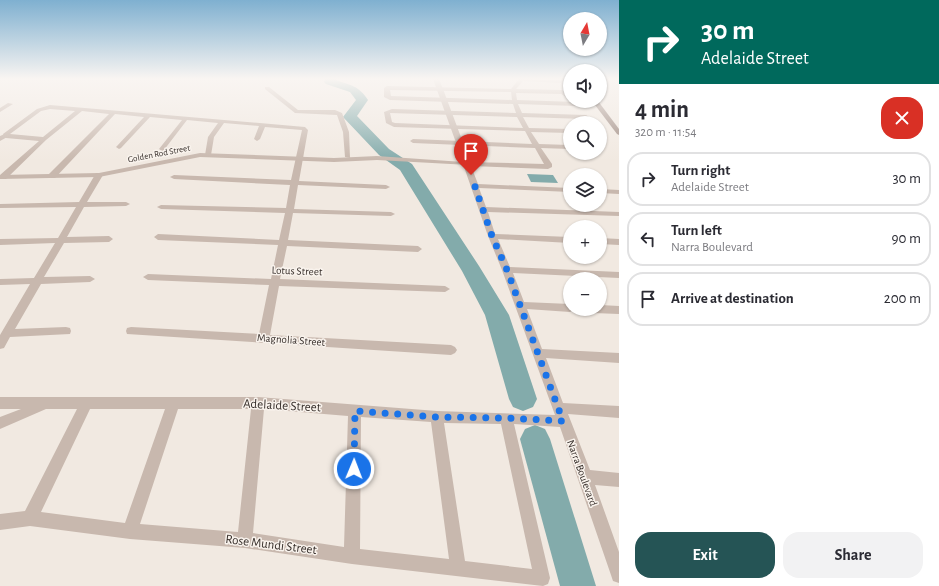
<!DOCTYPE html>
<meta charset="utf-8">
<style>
:root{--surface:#fff;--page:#f2f2f3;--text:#2b2b33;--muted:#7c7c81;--line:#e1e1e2;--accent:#255455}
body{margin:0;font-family:"Alegreya Sans",sans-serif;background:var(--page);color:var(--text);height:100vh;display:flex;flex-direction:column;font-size:15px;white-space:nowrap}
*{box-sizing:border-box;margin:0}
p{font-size:13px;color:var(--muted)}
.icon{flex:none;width:22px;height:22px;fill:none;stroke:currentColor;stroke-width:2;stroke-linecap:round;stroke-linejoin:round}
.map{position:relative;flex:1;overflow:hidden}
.details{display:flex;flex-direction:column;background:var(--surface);width:320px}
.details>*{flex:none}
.hud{background:#00695c;color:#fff;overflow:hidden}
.needle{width:26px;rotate:10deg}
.buttons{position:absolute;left:563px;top:12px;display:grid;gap:8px}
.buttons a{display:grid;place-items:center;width:44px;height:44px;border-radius:50%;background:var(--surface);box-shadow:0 1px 3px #0004;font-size:20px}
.pin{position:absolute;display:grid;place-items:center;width:34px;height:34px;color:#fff;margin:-41px -17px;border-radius:50% 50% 50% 0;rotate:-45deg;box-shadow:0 0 4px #0007}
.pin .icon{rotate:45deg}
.me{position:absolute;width:44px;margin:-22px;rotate:1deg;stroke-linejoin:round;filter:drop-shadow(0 0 3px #0008)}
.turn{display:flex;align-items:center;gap:14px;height:84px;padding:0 16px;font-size:18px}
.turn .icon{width:52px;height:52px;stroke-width:2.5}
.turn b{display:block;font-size:28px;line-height:34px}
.round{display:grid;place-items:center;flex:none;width:42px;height:42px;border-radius:16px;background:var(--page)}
.overview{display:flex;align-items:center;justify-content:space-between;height:68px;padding:0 16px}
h1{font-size:24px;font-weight:700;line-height:30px}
.primary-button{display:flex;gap:8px;margin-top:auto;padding:8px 16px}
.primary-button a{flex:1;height:46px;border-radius:16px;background:var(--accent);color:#fff;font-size:16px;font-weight:700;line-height:46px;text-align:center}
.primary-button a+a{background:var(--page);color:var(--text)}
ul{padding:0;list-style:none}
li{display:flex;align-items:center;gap:12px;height:54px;margin:0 8px 6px;padding:0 8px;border:2px solid var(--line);border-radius:16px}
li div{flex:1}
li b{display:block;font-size:15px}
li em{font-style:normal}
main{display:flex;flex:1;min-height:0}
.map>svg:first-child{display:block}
.water{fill:#83abab}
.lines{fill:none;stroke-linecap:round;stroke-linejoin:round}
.river{fill:#83abab;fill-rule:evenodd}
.minor{fill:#c8b8ae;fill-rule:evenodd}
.tertiary{fill:#c8b8ae;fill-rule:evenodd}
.secondary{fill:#9c887f;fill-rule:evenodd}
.route{stroke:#1a73e8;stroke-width:7;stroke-dasharray:0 12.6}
.labels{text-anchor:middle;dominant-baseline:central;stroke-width:3;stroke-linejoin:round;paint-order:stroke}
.far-street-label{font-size:9px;fill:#372f2b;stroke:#f9f3ed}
.street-label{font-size:11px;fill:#372f2b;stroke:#f9f3ed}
.near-street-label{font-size:13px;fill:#372f2b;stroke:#f9f3ed}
</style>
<main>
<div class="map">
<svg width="619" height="586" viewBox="0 0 619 586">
<rect width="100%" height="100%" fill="#f1e9e1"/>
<polygon class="water" points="527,174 553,175 558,183 531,182"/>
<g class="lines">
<g class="river">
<path d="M325,79h12l-1,1c16,6 22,5 32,20l-11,16 32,33 23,15 67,102 30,49 28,84 -4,8 -10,4 -10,-4 -4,-8 -24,-84 -23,-44 -62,-101 -21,-15 -36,-38 13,-17 -6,-8 -24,-8 -2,-2z"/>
<polygon points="535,425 545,429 550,439 596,586 560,586 520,439 525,429"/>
</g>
<g class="minor">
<path d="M519,79l44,1v2l-2,1 -38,-2 -7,8 46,1 8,4v5l-9,-5 -45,-1 1,7 59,2 3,2 -3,2 -58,-2 4,9 64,2 3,2 -3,2 -63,-2 6,11 41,1v4l-39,-1 8,12 31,1v4l-29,-1 11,16v3l-4,2 -77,-3 7,18 92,4v4l-91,-4 7,19 133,5v4l-131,-4 7,22 75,3v6l-72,-4 12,28 109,5v6l-106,-5 11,29 46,2v5h5l-5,3 -43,-3 15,40 77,4v10l-73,-5 17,45 56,3v12l-51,-4 22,56 29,3v14l-24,-2 24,67v31l-6,-2 -2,-6 -51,-148 -46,-3 36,154 -2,6 -5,2 -191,-22 -107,-16 -115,-9 -100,-13 -30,4v-16l25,-3 52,-102h-31l-46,20v-12l21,-8h-21v-12h258l179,14 118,4 -53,-145 -14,-34 -25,-72 4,-2 77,2 -9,-16 -122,-5 -3,-2 3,-2 119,5 -7,-13 -131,-4 -8,-4 -2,-11 8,-3 124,4 -3,-9 -123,-4 -6,-3v-9l3,-2 124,3zM390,90l121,2 1,8 -121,-4zM390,113l127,4 6,11 -128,-5 -3,-1zM90,409h75l-40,114 -84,-11zM178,409h73l-13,123 -98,-8zM264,409l84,7 -4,131 -91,-14zM361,417l70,5 18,137 -89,-10zM444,423l57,1 31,145 -67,-8z"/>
<polygon points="265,87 269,87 298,110 335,110 342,113 349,132 350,158 345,157 343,132 337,115 295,113 265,89"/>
<polygon points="8,103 13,104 0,112 0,108"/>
<path d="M50,105l255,22 3,3 -9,51 87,4 4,2 -4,2 -88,-4 -4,24 97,3 4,2 -4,2 -98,-3 -5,27 130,6 4,3 -4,3 -131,-6 -7,33 165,7 5,3 -5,3 -166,-6 -9,49 181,10 4,2 2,3 -2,3 -4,2 -324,-21 -1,-3 1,-3 4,-1 128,7 10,-49 -121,-5 -5,-3 5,-3 123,5 7,-34 -120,-5 -4,-3 4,-3 121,6 6,-27 -124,-4 -4,-2 4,-2 125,3 4,-23 -116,-6 -4,-2 4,-2 117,5 11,-50 -37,-3 -5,12 -3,2 -3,-2 5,-13 -35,-3 -10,14 -3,18 -3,2 -3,-2 3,-18 10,-14 -31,-3 -23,30 -2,1 -3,-2 23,-29 -32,-3 -29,31 -2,1 -3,-2 1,-1 27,-29 -29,-3 -60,64h-6v-4l60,-60 -27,-3 -36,29 -40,39h-6v-4l39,-34 -33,-3 -2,-1 -1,-3 34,-25zM50,109l25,2 -32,26 -33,-3 31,-23z"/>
<polygon points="96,173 99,173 103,175 87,202 126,202 130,204 126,206 84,207 67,237 109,236 113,239 109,242 64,243 44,277 90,276 95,279 90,282 41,284 15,329 66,327 70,328 71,331 70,334 10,337 4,348 0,349 0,335 30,284 0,285 0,279 34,278 55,243 0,245 0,239 58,238 76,207 0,208 0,204 79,202"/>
<polygon points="600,189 619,190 619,194 600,193"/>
<polygon points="600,238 619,239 619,245 600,244"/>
<polygon points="600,305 619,306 619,314 593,313 589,312 588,309 600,309"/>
</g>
<g class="tertiary">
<polygon points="433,79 439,79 443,89 471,164 469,165 377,160 334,162 200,157 99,177 0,179 0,175 99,173 200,153 334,158 377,156 463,162"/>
<polygon points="7,133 10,135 9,136 0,141 0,136"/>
</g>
<polygon class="secondary" points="592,101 598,101 619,129 619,135 617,134"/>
</g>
<linearGradient id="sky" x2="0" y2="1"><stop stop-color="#7fb0d0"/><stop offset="0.49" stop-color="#f9f5f2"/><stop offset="1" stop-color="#f9f5f2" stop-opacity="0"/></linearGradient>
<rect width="619" height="161" fill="url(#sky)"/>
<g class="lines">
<polyline class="route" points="354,469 355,411 437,417 506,418 563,421 507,270 492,236 471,175"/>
</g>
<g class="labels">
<g class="far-street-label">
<text transform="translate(159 154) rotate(-11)">Golden Rod Street</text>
</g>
<g class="street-label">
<text transform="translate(297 271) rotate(2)">Lotus Street</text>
<text transform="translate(291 340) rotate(4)">Magnolia Street</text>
<text transform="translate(582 473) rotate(70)">Narra Boulevard</text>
</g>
<g class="near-street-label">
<text transform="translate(282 406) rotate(3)">Adelaide Street</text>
<text transform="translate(271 545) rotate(7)">Rose Mundi Street</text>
</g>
</g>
</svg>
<div class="buttons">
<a><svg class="needle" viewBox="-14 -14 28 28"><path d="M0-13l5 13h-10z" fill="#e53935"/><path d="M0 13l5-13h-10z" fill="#7c7c81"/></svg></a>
<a><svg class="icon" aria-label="sound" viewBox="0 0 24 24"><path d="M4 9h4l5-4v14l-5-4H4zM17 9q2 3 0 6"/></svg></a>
<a><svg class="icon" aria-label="search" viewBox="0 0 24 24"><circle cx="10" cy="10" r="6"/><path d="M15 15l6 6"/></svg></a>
<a><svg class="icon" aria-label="layers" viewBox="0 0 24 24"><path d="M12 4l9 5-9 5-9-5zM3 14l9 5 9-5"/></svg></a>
<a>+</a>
<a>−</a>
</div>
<div class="pin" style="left:471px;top:175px;background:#d93025"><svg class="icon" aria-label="arrive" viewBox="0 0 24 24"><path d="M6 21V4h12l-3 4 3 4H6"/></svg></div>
<svg class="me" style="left:354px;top:469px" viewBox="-20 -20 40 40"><circle r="17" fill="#1a73e8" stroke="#fff" stroke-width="3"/><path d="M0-11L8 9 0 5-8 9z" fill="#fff"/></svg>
</div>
<section class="details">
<div class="hud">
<div class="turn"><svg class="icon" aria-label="right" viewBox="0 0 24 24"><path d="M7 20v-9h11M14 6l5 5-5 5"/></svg><div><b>30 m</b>Adelaide Street</div></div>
</div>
<div class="overview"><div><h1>4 min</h1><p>320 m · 11:54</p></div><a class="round" style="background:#d93025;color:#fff"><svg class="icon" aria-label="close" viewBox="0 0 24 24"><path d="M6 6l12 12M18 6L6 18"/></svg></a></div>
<ul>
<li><svg class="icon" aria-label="right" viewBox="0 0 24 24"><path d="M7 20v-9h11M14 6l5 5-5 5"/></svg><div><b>Turn right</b><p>Adelaide Street</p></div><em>30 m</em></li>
<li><svg class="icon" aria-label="left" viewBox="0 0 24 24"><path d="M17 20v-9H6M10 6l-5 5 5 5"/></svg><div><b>Turn left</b><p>Narra Boulevard</p></div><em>90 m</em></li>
<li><svg class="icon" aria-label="arrive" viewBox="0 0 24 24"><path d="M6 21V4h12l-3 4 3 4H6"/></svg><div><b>Arrive at destination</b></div><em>200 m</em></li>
</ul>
<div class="primary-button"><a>Exit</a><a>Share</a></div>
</section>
</main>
